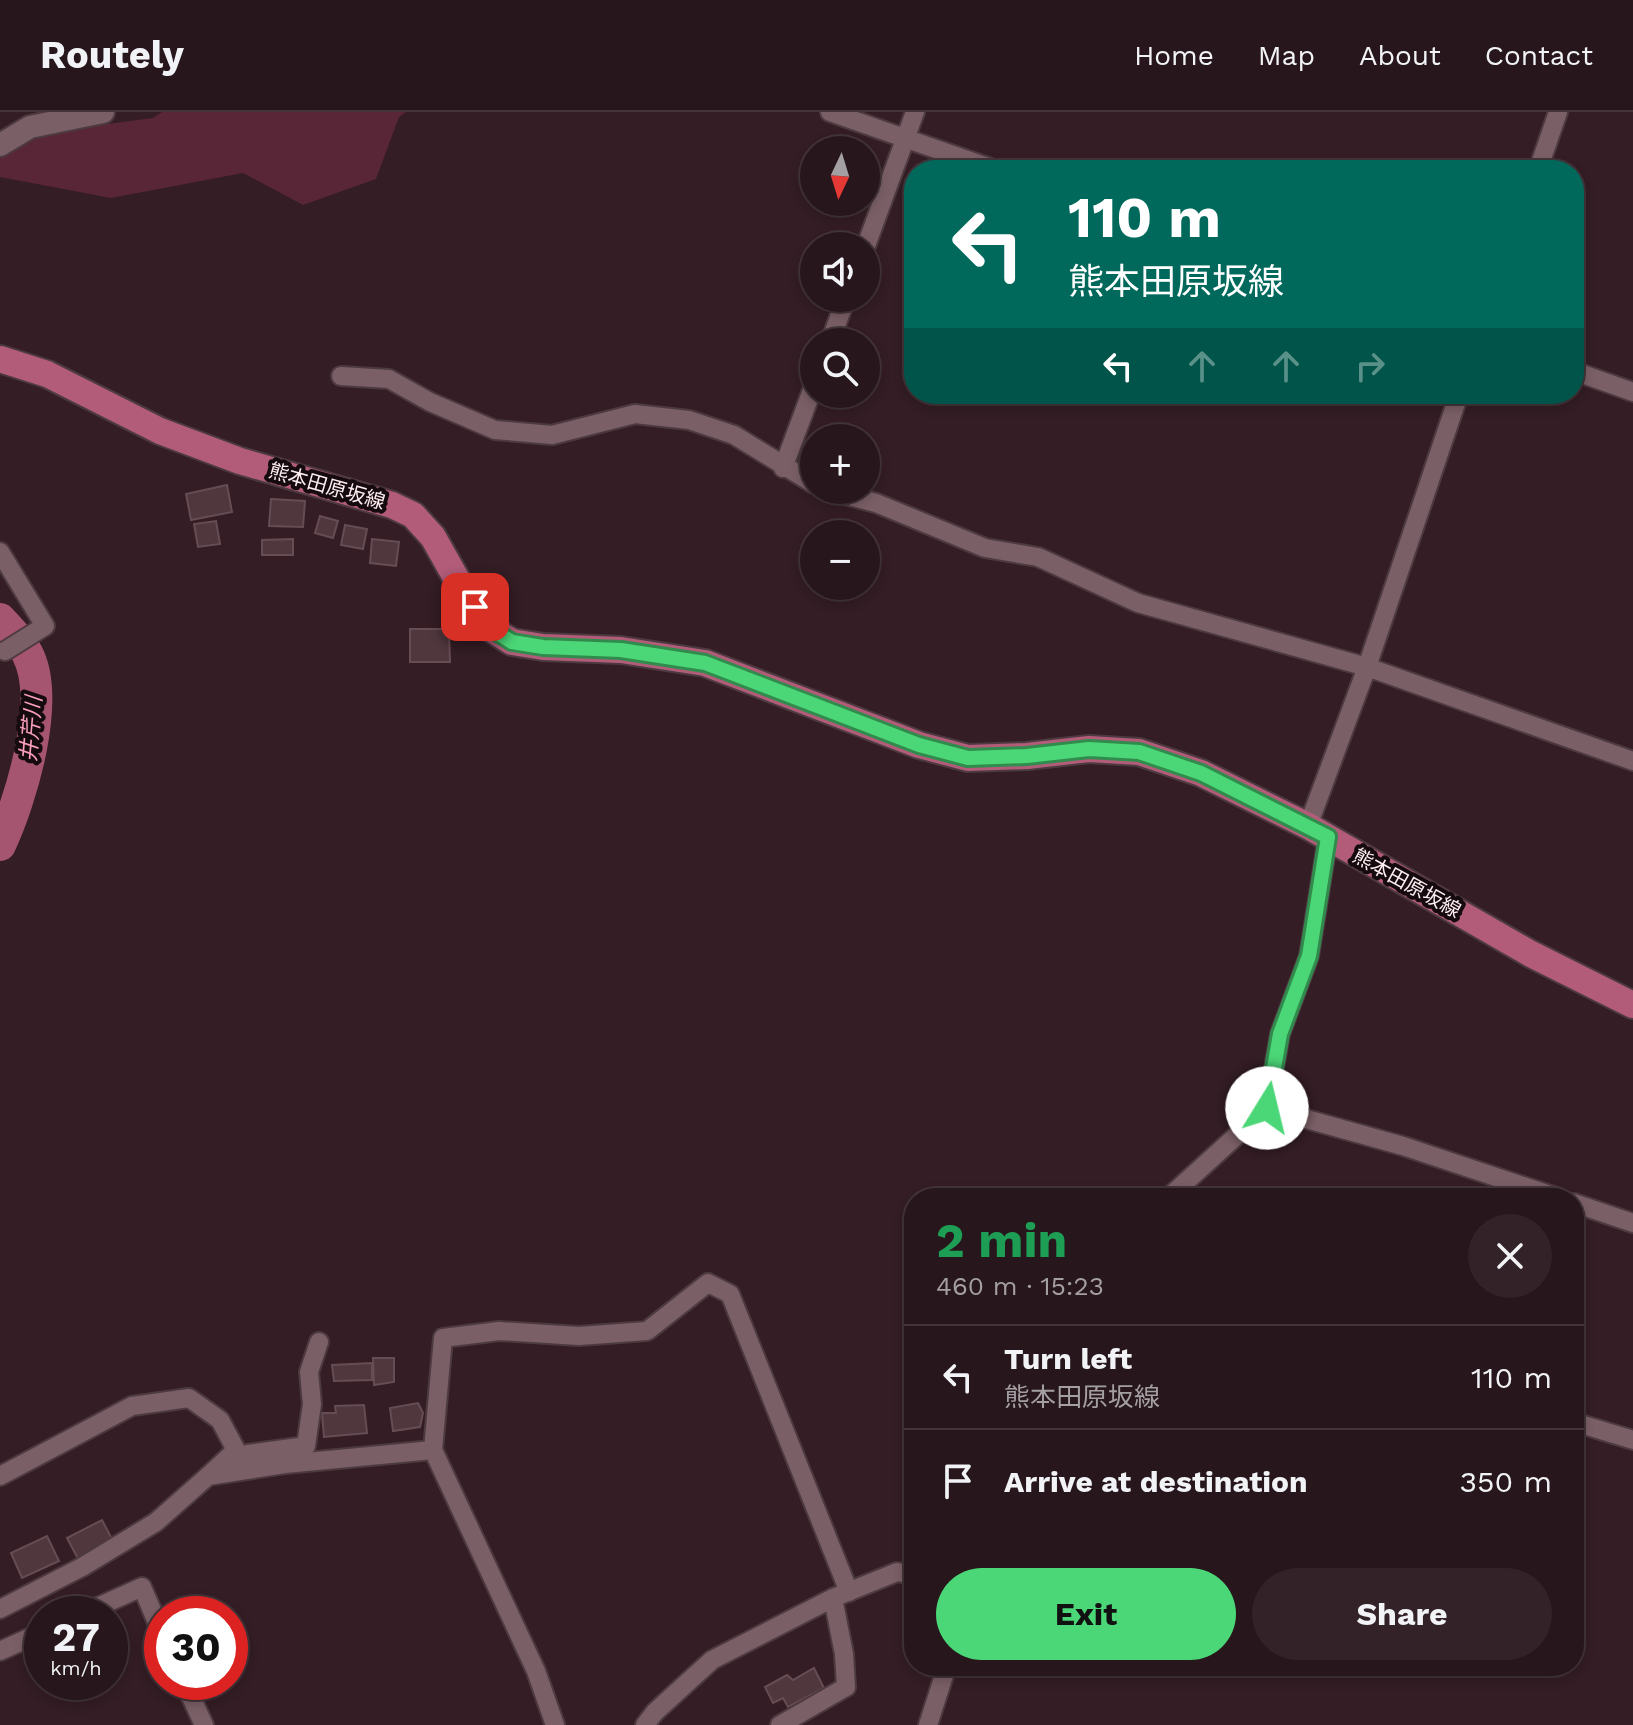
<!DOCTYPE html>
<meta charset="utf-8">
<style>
:root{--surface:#27161b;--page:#332328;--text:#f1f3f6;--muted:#a49fa3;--line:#43353a;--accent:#4bd677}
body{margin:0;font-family:"Work Sans","Noto Sans JP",sans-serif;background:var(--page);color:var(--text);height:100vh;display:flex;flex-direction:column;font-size:30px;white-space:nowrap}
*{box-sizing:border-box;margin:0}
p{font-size:26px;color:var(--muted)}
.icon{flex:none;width:44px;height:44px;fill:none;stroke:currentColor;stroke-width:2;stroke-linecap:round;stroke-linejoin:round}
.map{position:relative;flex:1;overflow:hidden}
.side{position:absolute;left:904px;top:1076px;width:680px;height:488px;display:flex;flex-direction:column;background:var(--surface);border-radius:32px;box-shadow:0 4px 12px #0003,0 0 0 2px var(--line)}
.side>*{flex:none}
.top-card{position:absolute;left:904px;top:48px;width:680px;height:244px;border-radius:32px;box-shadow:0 4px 12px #0003,0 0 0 2px var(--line);background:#00695c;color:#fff;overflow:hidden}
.needle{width:52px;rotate:184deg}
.fabs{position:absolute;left:800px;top:24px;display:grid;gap:16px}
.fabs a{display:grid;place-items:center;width:80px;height:80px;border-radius:50%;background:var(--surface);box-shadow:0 4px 12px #0003,0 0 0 2px var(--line);font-size:40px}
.speed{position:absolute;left:24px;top:1484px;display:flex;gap:16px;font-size:40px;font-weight:700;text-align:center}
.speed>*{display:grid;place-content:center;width:104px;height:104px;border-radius:50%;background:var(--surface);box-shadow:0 4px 12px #0003,0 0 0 2px var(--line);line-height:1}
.speed small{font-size:20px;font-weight:400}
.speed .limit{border:12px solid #d22;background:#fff;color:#111}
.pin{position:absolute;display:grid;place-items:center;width:68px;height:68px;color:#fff;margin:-34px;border-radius:16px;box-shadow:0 4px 12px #0006}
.me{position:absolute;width:88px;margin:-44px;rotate:9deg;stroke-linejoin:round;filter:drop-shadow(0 0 6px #0008)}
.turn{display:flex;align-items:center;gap:28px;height:168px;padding:0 32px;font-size:36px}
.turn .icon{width:104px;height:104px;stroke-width:2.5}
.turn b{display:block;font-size:56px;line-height:68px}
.lanes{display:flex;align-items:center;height:76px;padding:0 32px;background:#0003;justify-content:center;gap:40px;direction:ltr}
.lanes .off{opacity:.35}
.round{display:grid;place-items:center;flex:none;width:84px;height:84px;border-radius:42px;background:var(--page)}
.headline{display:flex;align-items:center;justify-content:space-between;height:136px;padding:0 32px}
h1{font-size:48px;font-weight:700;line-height:60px;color:#1e9e55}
.button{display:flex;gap:16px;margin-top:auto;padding:16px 32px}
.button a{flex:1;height:92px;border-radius:48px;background:var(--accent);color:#111;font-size:32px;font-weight:700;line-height:92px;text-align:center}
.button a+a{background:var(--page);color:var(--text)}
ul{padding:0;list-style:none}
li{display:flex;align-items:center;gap:24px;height:104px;padding:0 32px;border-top:2px solid var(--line)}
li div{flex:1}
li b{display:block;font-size:30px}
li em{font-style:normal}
header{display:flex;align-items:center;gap:48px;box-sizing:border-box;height:112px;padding:0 40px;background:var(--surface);border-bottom:2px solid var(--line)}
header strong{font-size:38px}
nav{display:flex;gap:44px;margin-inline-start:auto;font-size:28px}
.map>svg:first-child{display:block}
.green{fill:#582637}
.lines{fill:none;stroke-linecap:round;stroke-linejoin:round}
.river{stroke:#a65570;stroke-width:32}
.building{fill:#50373e;stroke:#664c53;stroke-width:2}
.minor-casing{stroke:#4d3a40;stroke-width:22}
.tertiary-casing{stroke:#4d3a40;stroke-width:26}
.primary-casing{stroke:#4d3a40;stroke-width:30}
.minor{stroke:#7a5f66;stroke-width:18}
.tertiary{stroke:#7a5f66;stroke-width:22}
.primary{stroke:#b25c7a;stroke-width:26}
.route-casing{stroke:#318b4d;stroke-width:20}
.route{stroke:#4bd677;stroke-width:14}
.labels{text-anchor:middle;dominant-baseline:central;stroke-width:8;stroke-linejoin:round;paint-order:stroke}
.street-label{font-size:20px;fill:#feedf1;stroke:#150b0e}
.water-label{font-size:22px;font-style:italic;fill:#fa9fbb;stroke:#150b0e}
</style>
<header>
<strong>Routely</strong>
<nav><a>Home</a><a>Map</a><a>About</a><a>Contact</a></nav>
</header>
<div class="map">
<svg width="1633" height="1613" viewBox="0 0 1633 1613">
<rect width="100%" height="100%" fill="#341d24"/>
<polygon class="green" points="162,0 406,0 399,5 376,67 303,93 243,61 111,86 0,65 0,33 54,19 153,6"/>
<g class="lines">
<path class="river" d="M0,507c9,10 21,21 27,34 25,46 -6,147 -27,192"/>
</g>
<g class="building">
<polygon points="227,373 232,400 191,408 186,382"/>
<polygon points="271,387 305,389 303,415 269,414"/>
<polygon points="320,404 338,409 333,426 315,421"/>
<polygon points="216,409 220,432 198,435 194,412"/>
<polygon points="345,413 367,417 363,437 341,433"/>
<polygon points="293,427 293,443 262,443 262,428"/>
<polygon points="372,427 399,430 396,454 370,451"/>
<polygon points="410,517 449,517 450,550 410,550"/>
<polygon points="373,1246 394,1246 394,1270 374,1273"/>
<polygon points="372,1251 372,1268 334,1269 332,1253"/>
<polygon points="418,1291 423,1301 420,1315 393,1319 390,1296"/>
<polygon points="364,1293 367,1321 324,1325 322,1301 336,1301 335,1294"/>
<polygon points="102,1408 113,1429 78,1447 67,1426"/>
<polygon points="47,1424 59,1449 22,1466 11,1441"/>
<polygon points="814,1556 824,1576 788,1595 783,1586 773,1591 765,1575 787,1563 793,1568"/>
</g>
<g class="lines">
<g class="minor-casing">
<g id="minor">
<polyline points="830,0 996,58"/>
<polyline points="1538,58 1558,0"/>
<polyline points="866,134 915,0"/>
<polyline points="830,230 846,186"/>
<polyline points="1574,259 1633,280"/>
<polyline points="341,264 389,267 430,290 495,318 552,323 635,302 689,308 734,323 814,372"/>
<polyline points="783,356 814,273"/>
<polyline points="826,378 876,391 985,436 1038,445 1138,491 1367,555 1633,649"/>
<polyline points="0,440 45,514 5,539"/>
<polyline points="1308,714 1367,555 1459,282"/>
<polyline points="1267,996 1403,1034 1559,1086"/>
<polyline points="1168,1086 1267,996 1280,922 1309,844 1328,725"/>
<polyline points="1574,1091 1633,1111"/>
<polyline points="1574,1310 1633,1328"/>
<polyline points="228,1353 248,1342 306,1334 312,1292 309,1260 319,1230"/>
<polyline points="0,1364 132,1294 189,1286 220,1308 236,1338 208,1364"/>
<polyline points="0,1497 82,1455 156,1410 208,1364 285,1352 433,1338"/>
<polyline points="82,1502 142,1475 162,1522"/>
<polyline points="0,1539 42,1520"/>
<polyline points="184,1570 204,1613"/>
<polyline points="555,1613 536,1559 433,1338 443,1226 499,1219 579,1224 647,1219 708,1171 730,1182 849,1480"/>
<polyline points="645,1613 655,1600 712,1548 833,1486"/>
<polyline points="780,1613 846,1575 844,1542 833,1486 897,1460 914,1463"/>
<polyline points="928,1613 947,1554"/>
</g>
</g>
<g class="tertiary-casing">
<polyline id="tertiary" points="0,33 30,15 103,0"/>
</g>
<g class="primary-casing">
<polyline id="primary" points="0,247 47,262 160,319 240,349 392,393 413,403 433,425 460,473 490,516 512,530 543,535 621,538 705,551 919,633 968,646 1027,644 1089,637 1139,640 1201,661 1308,714 1531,842 1633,893"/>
</g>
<use href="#minor" class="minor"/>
<use href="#tertiary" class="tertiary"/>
<use href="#primary" class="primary"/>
</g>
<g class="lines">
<g class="route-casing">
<polyline id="route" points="475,495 490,516 512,530 543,535 621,538 705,551 919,633 968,646 1027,644 1089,637 1139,640 1201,661 1328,725 1309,844 1280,922 1267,996"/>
</g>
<use href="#route" class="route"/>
</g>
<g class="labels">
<g class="street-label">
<text transform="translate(327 374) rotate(16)">熊本田原坂線</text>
<text transform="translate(1407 771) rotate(29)">熊本田原坂線</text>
</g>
<g class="water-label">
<text transform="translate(31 617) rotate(-85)">井芹川</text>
</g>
</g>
</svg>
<div class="fabs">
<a><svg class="needle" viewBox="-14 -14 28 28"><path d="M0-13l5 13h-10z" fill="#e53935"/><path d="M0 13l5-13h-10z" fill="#a49fa3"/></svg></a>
<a><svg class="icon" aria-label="sound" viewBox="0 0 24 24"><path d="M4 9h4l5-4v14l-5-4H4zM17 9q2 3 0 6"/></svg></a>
<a><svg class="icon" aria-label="search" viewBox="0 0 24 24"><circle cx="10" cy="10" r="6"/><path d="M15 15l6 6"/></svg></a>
<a>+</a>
<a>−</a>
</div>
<div class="speed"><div>27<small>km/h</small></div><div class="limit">30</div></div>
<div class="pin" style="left:475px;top:495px;background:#d93025"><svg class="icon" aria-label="arrive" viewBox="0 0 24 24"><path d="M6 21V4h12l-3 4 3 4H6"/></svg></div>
<svg class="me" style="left:1267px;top:996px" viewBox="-20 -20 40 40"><circle r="19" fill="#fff"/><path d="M0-13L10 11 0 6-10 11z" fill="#4bd677"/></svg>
<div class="top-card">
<div class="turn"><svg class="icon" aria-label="left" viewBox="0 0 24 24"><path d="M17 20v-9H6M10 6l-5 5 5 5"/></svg><div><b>110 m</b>熊本田原坂線</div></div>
<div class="lanes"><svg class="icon" aria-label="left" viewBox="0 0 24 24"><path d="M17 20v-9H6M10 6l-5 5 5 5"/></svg><svg class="icon off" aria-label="ahead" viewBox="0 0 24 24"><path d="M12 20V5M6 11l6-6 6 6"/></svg><svg class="icon off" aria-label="ahead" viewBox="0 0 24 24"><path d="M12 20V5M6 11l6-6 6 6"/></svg><svg class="icon off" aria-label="right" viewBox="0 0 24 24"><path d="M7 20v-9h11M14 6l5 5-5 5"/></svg></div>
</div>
<section class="side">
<div class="headline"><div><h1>2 min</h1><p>460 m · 15:23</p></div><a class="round"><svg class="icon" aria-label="close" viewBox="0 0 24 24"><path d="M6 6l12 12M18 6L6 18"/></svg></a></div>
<ul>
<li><svg class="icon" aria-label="left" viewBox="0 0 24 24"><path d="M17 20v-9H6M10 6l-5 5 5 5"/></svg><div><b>Turn left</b><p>熊本田原坂線</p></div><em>110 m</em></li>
<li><svg class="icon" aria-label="arrive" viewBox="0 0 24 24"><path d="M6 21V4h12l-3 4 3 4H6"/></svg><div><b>Arrive at destination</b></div><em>350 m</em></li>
</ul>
<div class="button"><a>Exit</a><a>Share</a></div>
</section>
</div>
